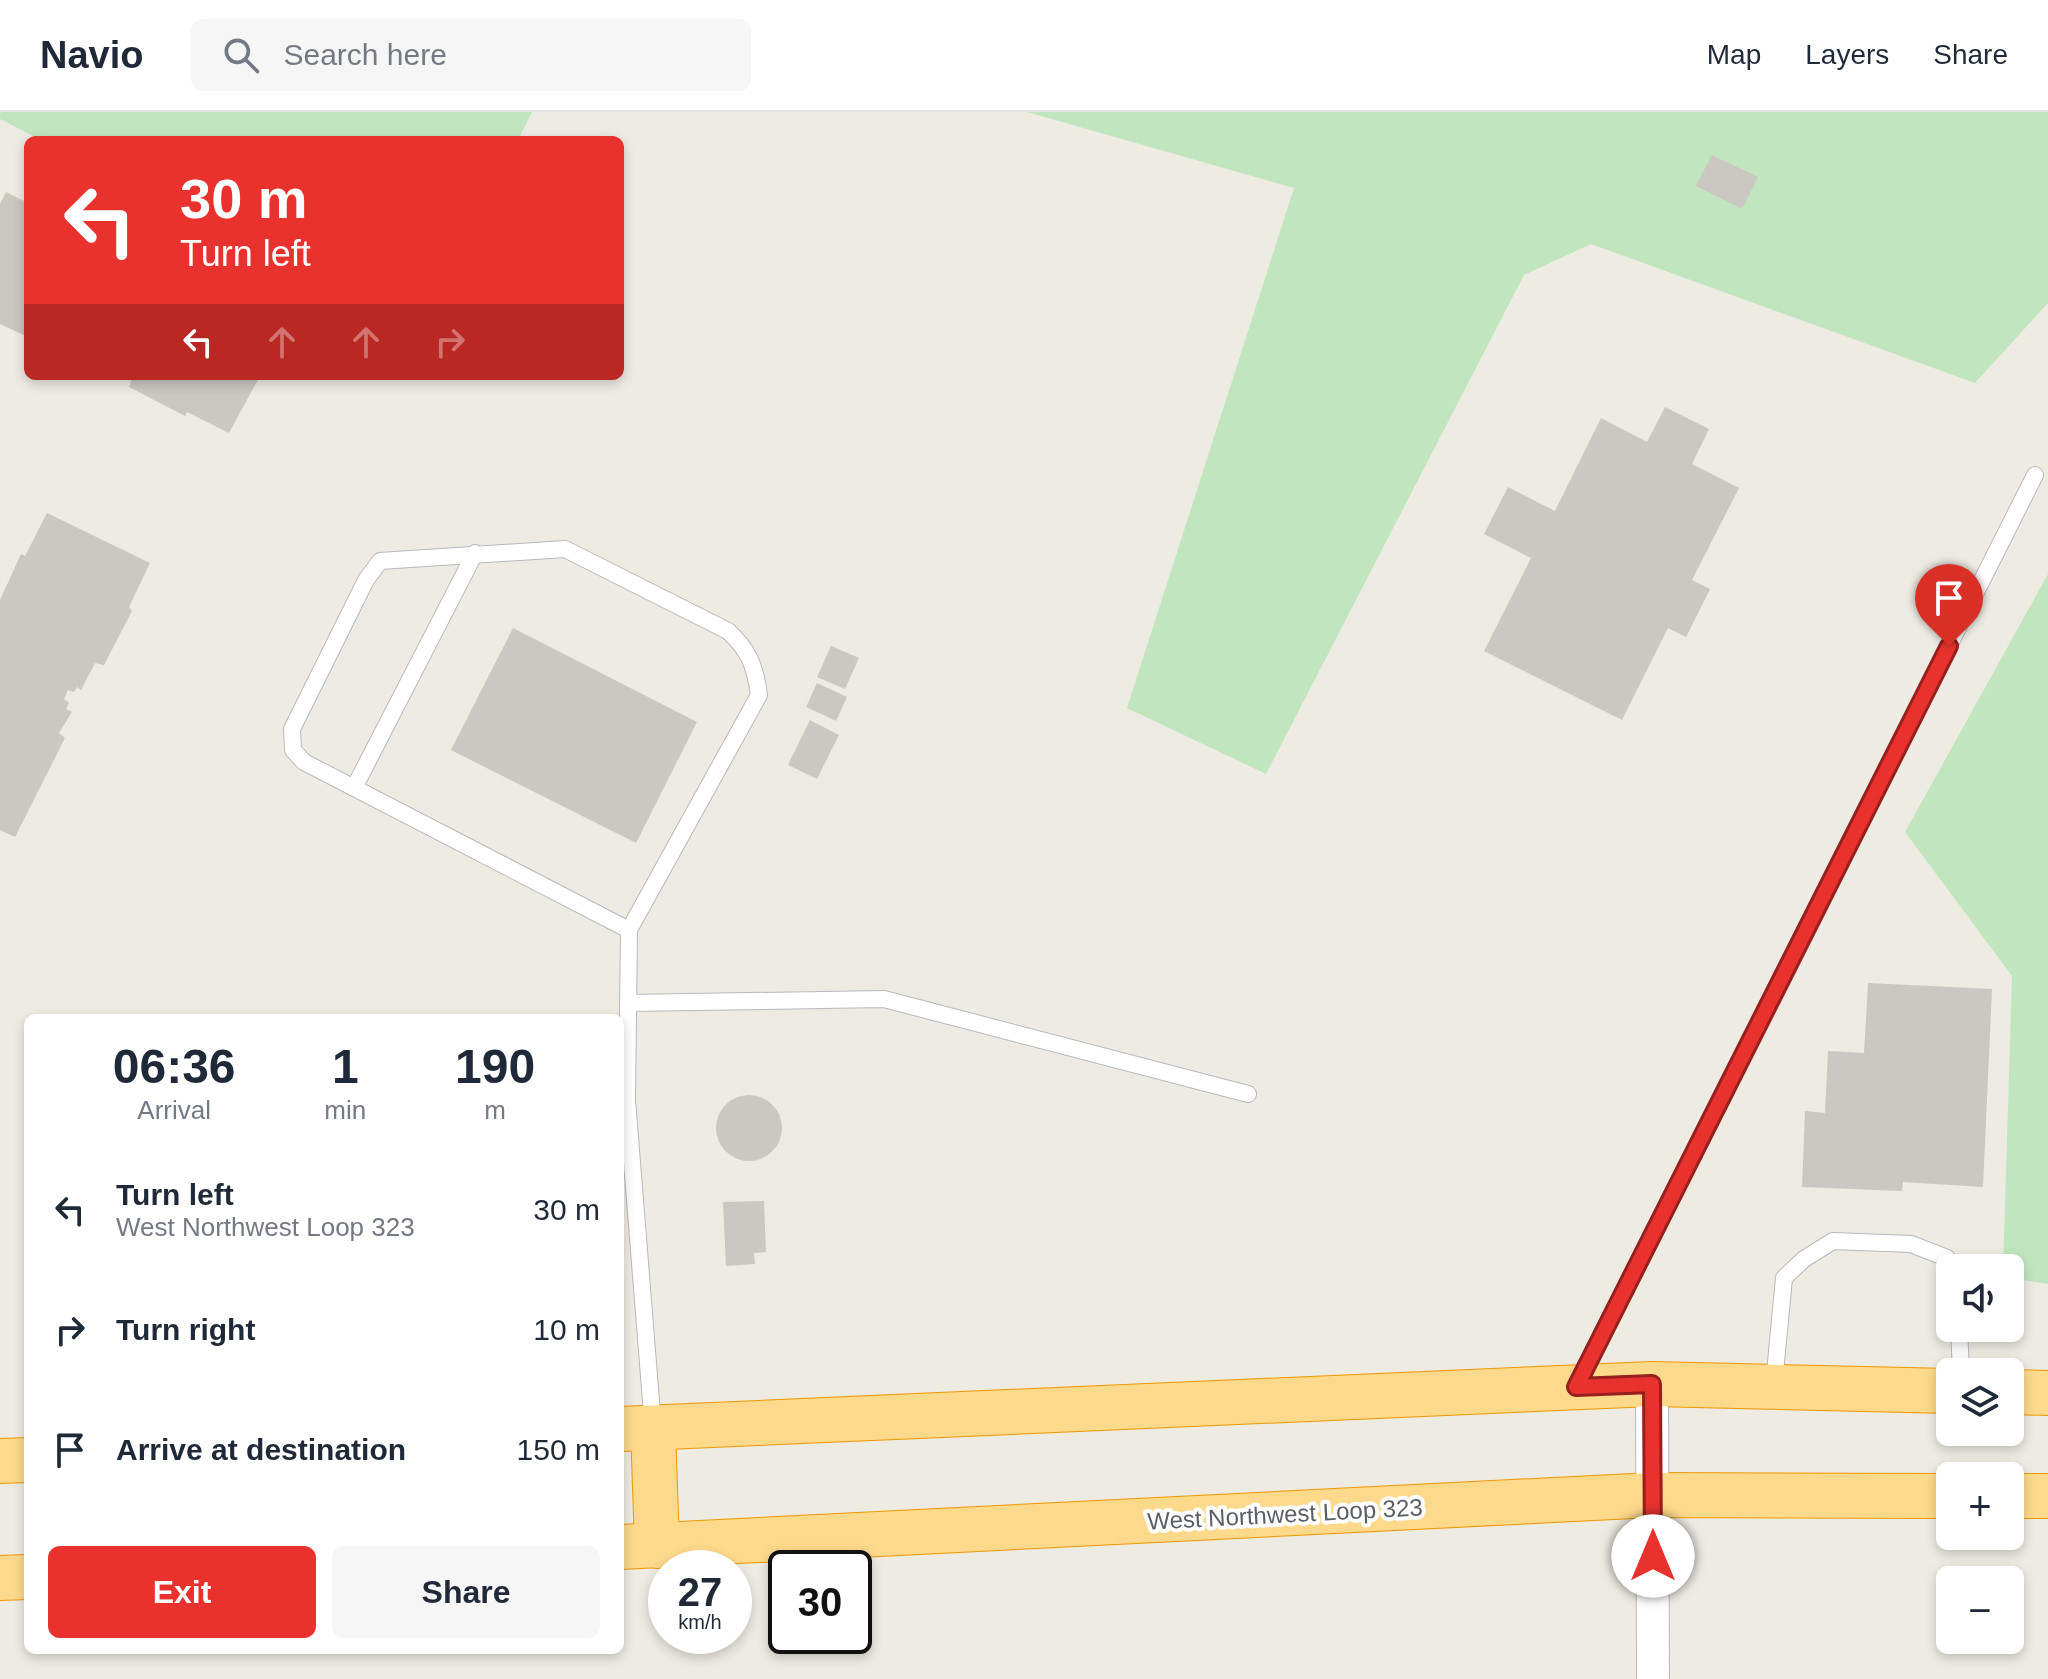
<!DOCTYPE html>
<meta charset="utf-8">
<style>
:root{--surface:#fff;--page:#f6f6f7;--text:#1f2937;--muted:#747a83;--line:#e0e1e3;--accent:#e9322e}
body{margin:0;font-family:Arial,sans-serif;background:var(--page);color:var(--text);height:100vh;display:flex;flex-direction:column;font-size:30px;white-space:nowrap}
*{box-sizing:border-box;margin:0}
p{font-size:26px;color:var(--muted)}
.icon{flex:none;width:44px;height:44px;fill:none;stroke:currentColor;stroke-width:2;stroke-linecap:round;stroke-linejoin:round}
.map{position:relative;flex:1;overflow:hidden}
.panel{position:absolute;left:24px;top:902px;width:600px;height:640px;display:flex;flex-direction:column;background:var(--surface);border-radius:12px;box-shadow:0 4px 12px #0003}
.panel>*{flex:none}
.hud{position:absolute;left:24px;top:24px;width:600px;height:244px;border-radius:12px;box-shadow:0 4px 12px #0003;background:#e9322e;color:#fff;overflow:hidden}
.fabs{position:absolute;left:1936px;top:1142px;display:grid;gap:16px}
.fabs a{display:grid;place-items:center;width:88px;height:88px;border-radius:12px;background:var(--surface);box-shadow:0 4px 12px #0003;font-size:40px}
.speed{position:absolute;left:648px;top:1438px;display:flex;gap:16px;font-size:40px;font-weight:700;text-align:center}
.speed>*{display:grid;place-content:center;width:104px;height:104px;border-radius:50%;background:var(--surface);box-shadow:0 4px 12px #0003;line-height:1}
.speed small{font-size:20px;font-weight:400}
.speed .limit{border:4px solid #111;border-radius:12px;background:#fff;color:#111}
.pin{position:absolute;display:grid;place-items:center;width:68px;height:68px;color:#fff;margin:-82px -34px;border-radius:50% 50% 50% 0;rotate:-45deg;box-shadow:0 0 8px #0007}
.pin .icon{rotate:45deg}
.me{position:absolute;width:88px;margin:-44px;rotate:0deg;stroke-linejoin:round;filter:drop-shadow(0 0 6px #0008)}
.turn{display:flex;align-items:center;gap:28px;height:168px;padding:0 24px;font-size:36px}
.turn .icon{width:104px;height:104px;stroke-width:2.5}
.turn b{display:block;font-size:56px;line-height:68px}
.lanes{display:flex;align-items:center;height:76px;padding:0 24px;background:#0003;justify-content:center;gap:40px;direction:ltr}
.lanes .off{opacity:.35}
.eta{display:flex;justify-content:space-evenly;align-items:center;height:136px;text-align:center}
.eta b{font-size:48px;font-weight:700;line-height:56px}
.primary-button{display:flex;gap:16px;margin-top:auto;padding:16px 24px}
.primary-button a{flex:1;height:92px;border-radius:12px;background:var(--accent);color:#fff;font-size:32px;font-weight:700;line-height:92px;text-align:center}
.primary-button a+a{background:var(--page);color:var(--text)}
ul{padding:0;list-style:none}
li{display:flex;align-items:center;gap:24px;height:120px;padding:0 24px}
li div{flex:1}
li b{display:block;font-size:30px}
li em{font-style:normal}
header{display:flex;align-items:center;gap:48px;box-sizing:border-box;height:112px;padding:0 40px;background:var(--surface);border-bottom:2px solid var(--line)}
header strong{font-size:38px}
nav{display:flex;gap:44px;margin-inline-start:auto;font-size:28px}
.search{width:560px;height:72px;background:var(--page);display:flex;align-items:center;gap:20px;box-sizing:border-box;padding:0 28px;border-radius:12px;color:var(--muted);font-size:30px}
.map>svg:first-child{display:block}
.green{fill:#c1e6bf}
.building{fill:#cbc7c2}
.lines{fill:none;stroke-linecap:round;stroke-linejoin:round}
.lane-casing{stroke:#b6b9bd;stroke-width:18}
.street-casing{stroke:#b6b9bd;stroke-width:34}
.highway-casing{stroke:#f19700;stroke-width:46}
.lane{stroke:#fff;stroke-width:16}
.street{stroke:#fff;stroke-width:32}
.highway{stroke:#fdd98b;stroke-width:44}
.route-casing{stroke:#97201e;stroke-width:20}
.route{stroke:#e9322e;stroke-width:14}
.labels{text-anchor:middle;dominant-baseline:central;stroke-width:8;stroke-linejoin:round;paint-order:stroke}
.street-label{font-size:24px;fill:#5b5f64;stroke:#fff}
</style>
<header>
<strong>Navio</strong>
<div class="search"><svg class="icon" aria-label="search" viewBox="0 0 24 24"><circle cx="10" cy="10" r="6"/><path d="M15 15l6 6"/></svg>Search here</div>
<nav><a>Map</a><a>Layers</a><a>Share</a></nav>
</header>
<div class="map">
<svg width="2048" height="1567" viewBox="0 0 2048 1567">
<rect width="100%" height="100%" fill="#eeebe3"/>
<g class="green">
<polygon points="0,0 532,0 518,28 41,28 0,7"/>
<polygon points="1027,0 2048,0 2048,191 1975,271 1591,132 1524,163 1266,662 1127,596 1294,76"/>
<polygon points="2048,462 2048,1172 2010,1166 2010,1156 2003,1156 2012,864 1905,720"/>
</g>
<g class="building">
<polygon points="1712,43 1758,65 1742,97 1696,74"/>
<polygon points="6,80 28,91 28,225 0,212 0,92"/>
<polygon points="127,264 260,264 229,321 187,300 185,304 129,275 132,266"/>
<polygon points="1665,295 1709,317 1692,352 1739,376 1692,468 1710,477 1686,525 1668,516 1622,608 1484,539 1531,446 1484,422 1508,375 1555,399 1601,306 1647,330"/>
<polygon points="47,401 150,451 129,495 132,499 104,553 95,551 81,578 77,575 74,580 68,578 64,587 69,591 66,597 72,600 59,621 65,626 15,725 0,718 0,488 21,442 25,444"/>
<polygon points="513,516 697,610 636,731 451,638"/>
<polygon points="831,534 859,546 845,577 817,565"/>
<polygon points="817,571 847,585 836,609 806,595"/>
<polygon points="810,608 839,623 817,667 788,653"/>
<polygon points="1868,871 1992,877 1983,1075 1903,1070 1902,1079 1802,1075 1805,999 1825,1001 1828,939 1864,941"/>
<circle cx="749" cy="1016" r="33"/>
<polygon points="764,1089 766,1140 754,1141 755,1152 726,1154 723,1090"/>
</g>
<g class="lines">
<g class="lane-casing">
<g id="lane">
<polyline points="354,676 475,441"/>
<path d="M629,818l130,-235c-4,-29 -10,-45 -31,-64l-163,-82 -185,12 -14,19 -74,149 1,21 11,12 325,168 -2,170 26,326"/>
<polyline points="628,891 884,887 1248,982"/>
<polyline points="1959,1216 1961,1260"/>
<polyline points="1578,1270 2035,363"/>
<polyline points="1774,1271 1784,1166 1804,1147 1833,1129 1911,1132 1947,1146 1951,1156"/>
</g>
</g>
<g class="street-casing">
<polyline id="street" points="1652,1272 1653,1567"/>
</g>
<g class="highway-casing">
<g id="highway">
<polyline points="2010,1280 2048,1281"/>
<polyline points="653,1316 657,1434"/>
<polyline points="620,1317 1652,1272 1950,1279"/>
<polyline points="0,1349 28,1348"/>
<polyline points="2010,1384 2048,1384"/>
<polyline points="620,1435 1653,1383 1950,1384"/>
<polyline points="0,1466 28,1465"/>
</g>
</g>
<use href="#lane" class="lane"/>
<use href="#street" class="street"/>
<use href="#highway" class="highway"/>
</g>
<g class="lines">
<g class="route-casing">
<polyline id="route" points="1653,1444 1652,1272 1576,1275 1949,534"/>
</g>
<use href="#route" class="route"/>
</g>
<g class="labels">
<g class="street-label">
<text transform="translate(1285 1402) rotate(-3)">West Northwest Loop 323</text>
</g>
</g>
</svg>
<div class="fabs">
<a><svg class="icon" aria-label="sound" viewBox="0 0 24 24"><path d="M4 9h4l5-4v14l-5-4H4zM17 9q2 3 0 6"/></svg></a>
<a><svg class="icon" aria-label="layers" viewBox="0 0 24 24"><path d="M12 4l9 5-9 5-9-5zM3 14l9 5 9-5"/></svg></a>
<a>+</a>
<a>−</a>
</div>
<div class="speed"><div>27<small>km/h</small></div><div class="limit">30</div></div>
<div class="pin" style="left:1949px;top:534px;background:#d93025"><svg class="icon" aria-label="arrive" viewBox="0 0 24 24"><path d="M6 21V4h12l-3 4 3 4H6"/></svg></div>
<svg class="me" style="left:1653px;top:1444px" viewBox="-20 -20 40 40"><circle r="19" fill="#fff"/><path d="M0-13L10 11 0 6-10 11z" fill="#e9322e"/></svg>
<div class="hud">
<div class="turn"><svg class="icon" aria-label="left" viewBox="0 0 24 24"><path d="M17 20v-9H6M10 6l-5 5 5 5"/></svg><div><b>30 m</b>Turn left</div></div>
<div class="lanes"><svg class="icon" aria-label="left" viewBox="0 0 24 24"><path d="M17 20v-9H6M10 6l-5 5 5 5"/></svg><svg class="icon off" aria-label="ahead" viewBox="0 0 24 24"><path d="M12 20V5M6 11l6-6 6 6"/></svg><svg class="icon off" aria-label="ahead" viewBox="0 0 24 24"><path d="M12 20V5M6 11l6-6 6 6"/></svg><svg class="icon off" aria-label="right" viewBox="0 0 24 24"><path d="M7 20v-9h11M14 6l5 5-5 5"/></svg></div>
</div>
<section class="panel">
<div class="eta">
<div><b>06:36</b><p>Arrival</p></div>
<div><b>1</b><p>min</p></div>
<div><b>190</b><p>m</p></div>
</div>
<ul>
<li><svg class="icon" aria-label="left" viewBox="0 0 24 24"><path d="M17 20v-9H6M10 6l-5 5 5 5"/></svg><div><b>Turn left</b><p>West Northwest Loop 323</p></div><em>30 m</em></li>
<li><svg class="icon" aria-label="right" viewBox="0 0 24 24"><path d="M7 20v-9h11M14 6l5 5-5 5"/></svg><div><b>Turn right</b></div><em>10 m</em></li>
<li><svg class="icon" aria-label="arrive" viewBox="0 0 24 24"><path d="M6 21V4h12l-3 4 3 4H6"/></svg><div><b>Arrive at destination</b></div><em>150 m</em></li>
</ul>
<div class="primary-button"><a>Exit</a><a>Share</a></div>
</section>
</div>
